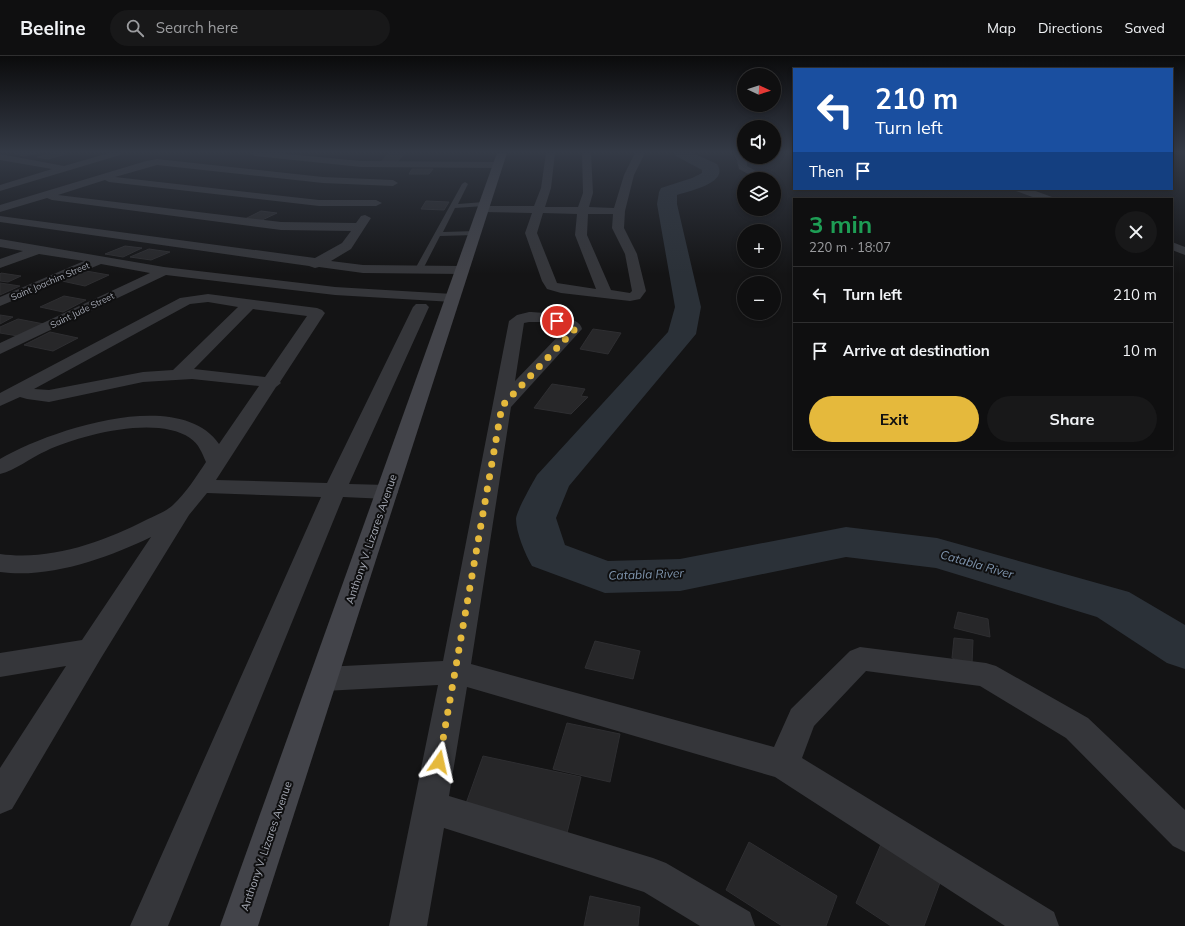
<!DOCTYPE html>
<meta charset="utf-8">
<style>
:root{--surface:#0f0f10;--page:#181819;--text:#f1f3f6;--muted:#9b9c9f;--line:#2f2f30;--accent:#e5b93c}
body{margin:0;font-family:Mulish,sans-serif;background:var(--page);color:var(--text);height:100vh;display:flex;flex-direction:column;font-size:15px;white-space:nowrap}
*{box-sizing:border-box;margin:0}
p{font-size:13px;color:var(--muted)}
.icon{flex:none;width:22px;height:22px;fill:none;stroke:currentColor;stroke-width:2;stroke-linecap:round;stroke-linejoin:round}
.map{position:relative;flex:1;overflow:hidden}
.sheet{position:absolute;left:793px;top:142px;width:380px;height:252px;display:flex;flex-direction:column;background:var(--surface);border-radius:0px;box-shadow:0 2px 6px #0003,0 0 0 1px var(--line)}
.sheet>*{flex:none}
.top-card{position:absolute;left:793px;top:12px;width:380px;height:122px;border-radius:0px;box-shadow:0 2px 6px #0003,0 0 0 1px var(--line);background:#1a4fa0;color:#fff;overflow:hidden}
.needle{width:26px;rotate:94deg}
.controls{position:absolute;left:737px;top:12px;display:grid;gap:8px}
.controls a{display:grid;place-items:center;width:44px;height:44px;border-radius:50%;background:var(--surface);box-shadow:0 2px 6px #0003,0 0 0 1px var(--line);font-size:20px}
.pin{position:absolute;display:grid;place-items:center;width:34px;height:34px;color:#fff;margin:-17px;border:2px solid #fff;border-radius:50%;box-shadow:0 1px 4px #0007}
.me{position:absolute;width:44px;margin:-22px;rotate:11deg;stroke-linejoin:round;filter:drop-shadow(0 0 3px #0008)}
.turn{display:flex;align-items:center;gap:14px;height:84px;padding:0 16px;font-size:18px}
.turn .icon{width:52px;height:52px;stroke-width:2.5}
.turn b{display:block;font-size:28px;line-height:34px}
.then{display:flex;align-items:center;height:38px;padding:0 16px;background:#0003;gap:8px;font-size:15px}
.round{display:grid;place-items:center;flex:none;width:42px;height:42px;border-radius:21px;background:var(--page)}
.headline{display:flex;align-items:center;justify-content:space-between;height:68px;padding:0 16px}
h1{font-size:24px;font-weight:700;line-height:30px;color:#1e9e55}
.cta{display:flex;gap:8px;margin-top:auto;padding:8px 16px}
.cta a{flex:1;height:46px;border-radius:24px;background:var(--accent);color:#111;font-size:16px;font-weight:700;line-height:46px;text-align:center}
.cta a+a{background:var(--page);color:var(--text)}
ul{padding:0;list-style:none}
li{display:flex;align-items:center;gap:12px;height:56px;padding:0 16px;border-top:1px solid var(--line)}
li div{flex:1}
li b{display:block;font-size:15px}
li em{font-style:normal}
header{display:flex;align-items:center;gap:24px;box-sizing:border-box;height:56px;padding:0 20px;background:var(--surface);border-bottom:1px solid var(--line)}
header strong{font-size:19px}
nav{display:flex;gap:22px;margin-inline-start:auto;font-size:14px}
.search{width:280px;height:36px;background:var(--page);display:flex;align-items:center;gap:10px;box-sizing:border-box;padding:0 14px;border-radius:22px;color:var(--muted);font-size:15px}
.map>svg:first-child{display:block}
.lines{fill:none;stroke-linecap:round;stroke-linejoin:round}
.river{fill:#2b3138;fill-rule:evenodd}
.building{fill:#272729;stroke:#2e2e31}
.lane{fill:#35363a;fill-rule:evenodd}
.street{fill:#35363a;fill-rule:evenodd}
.secondary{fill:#43444a;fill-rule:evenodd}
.route{stroke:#e5b93c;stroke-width:7;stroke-dasharray:0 12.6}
.labels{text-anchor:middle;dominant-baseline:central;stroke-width:4;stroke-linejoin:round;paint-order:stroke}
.far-street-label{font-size:9px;fill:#a6aab5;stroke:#0f0f10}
.street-label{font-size:11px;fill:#a6aab5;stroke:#0f0f10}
.water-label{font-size:12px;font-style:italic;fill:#7f95ae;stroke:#0f0f10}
</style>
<header>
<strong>Beeline</strong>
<div class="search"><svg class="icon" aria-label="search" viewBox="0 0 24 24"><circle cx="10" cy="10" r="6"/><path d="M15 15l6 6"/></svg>Search here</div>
<nav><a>Map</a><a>Directions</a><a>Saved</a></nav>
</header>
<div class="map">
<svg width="1185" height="870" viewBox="0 0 1185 870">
<rect width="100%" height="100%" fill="#141415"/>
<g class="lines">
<path class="river" d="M674,97h19l24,11c13,19 -28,27 -40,31v9l24,103 -5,27 -127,152 -13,32 9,27 43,16 72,-2 166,-32 91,11 192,54 56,33v44l-18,-6 -70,-46 -161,-49 -90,-11 -166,34 -75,2 -73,-27c-7,-12 -16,-34 -16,-47 0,-7 17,-37 21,-44l131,-143 7,-25 -18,-103 2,-12 2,-4 31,-10 10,-5v-3l-26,-14z"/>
</g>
<g class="building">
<polygon points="19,97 37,97 24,100 14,98"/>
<polygon points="54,97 66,98 48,103 37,101"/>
<polygon points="389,97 399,97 398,98 404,98 396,107 381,106"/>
<polygon points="412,113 433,113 429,118 409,118"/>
<polygon points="426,145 449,146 444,154 421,153"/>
<polygon points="261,155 277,157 258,166 243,164"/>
<polygon points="125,190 142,192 123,201 105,198"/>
<polygon points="149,193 170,196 151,204 130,201"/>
<polygon points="86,215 109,219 85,230 62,225"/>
<polygon points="0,218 1,217 21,220 8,226 0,225"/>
<polygon points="0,227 20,230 0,239"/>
<polygon points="64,240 86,244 63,256 40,251"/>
<polygon points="0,259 13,261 0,268"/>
<polygon points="18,263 44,268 18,280 0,277 0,271"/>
<polygon points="593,273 621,277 608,298 580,293"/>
<polygon points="50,276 78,282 53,295 24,289"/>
<polygon points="552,328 585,333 581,340 588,341 571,358 534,352"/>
<polygon points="958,556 988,563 990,581 954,572"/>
<polygon points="954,582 973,584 972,608 952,602"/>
<polygon points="595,585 640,595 633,623 585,612"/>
<polygon points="567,667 620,678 610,726 553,713"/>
<polygon points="483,700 581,721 567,777 464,753"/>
<polygon points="749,786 837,840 826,870 782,870 726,834"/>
<polygon points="881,788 941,824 924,870 891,870 856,847"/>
<polygon points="590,840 640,851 638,870 584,870"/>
</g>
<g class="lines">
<polygon class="lane" points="465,126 468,128 458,148 484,146 487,148 484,150 455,152 443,176 475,175 479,177 475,179 440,180 422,215 416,215 415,213 462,128"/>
<g class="street">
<polygon points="109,97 122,97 120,99 0,135 0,129 52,113 0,104 0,98 64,110"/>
<polygon points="250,97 278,97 361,105 498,106 503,109 498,112 361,111 255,100"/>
<path d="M546,97h9l-4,35 -6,19h33l5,-14 -1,-40h9l2,40 -4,14 25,1 10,-33 11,-22h10l-11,22 -9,36 -1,17 13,26 9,37 -6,8 -10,2 -69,-8 -14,-4 -5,-8 -17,-48 7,-20 -49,-1 -6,-3 6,-3h51l7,-18zM543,157l34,1 -2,21 21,54 -39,-6 -20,-50zM588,158h25l-1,14 13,26 7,37 -2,2 -19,-3 -24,-55z"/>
<polygon points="733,97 741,97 747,105 747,110 761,118 760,120 752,120 739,113 737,105"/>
<polygon points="157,103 323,121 393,124 398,127 393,130 323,127 157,109 115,121 319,144 376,144 382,147 376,150 319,150 109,126 105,124 58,139 281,166 356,167 361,160 365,159 371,162 351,193 331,205 363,209 462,210 467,211 469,214 467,217 462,218 363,217 319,211 315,212 309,210 0,166 0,160 315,202 342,187 351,175 281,174 52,144 47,142 0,156 0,149 146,105"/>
<polygon points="1015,133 1030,133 1052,141 1053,143 1038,143 1016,135"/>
<polygon points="0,183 164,211 335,231 453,238 458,239 460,242 458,245 453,246 335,239 166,219 0,298 0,287 150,217 101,208 0,250 0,241 84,205 39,198 0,212 0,203 23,195 0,191"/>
<polygon points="1172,186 1185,191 1185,199 1172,194"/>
<path d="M208,238l109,14 5,2 3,3 -45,69 1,1 -5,4 -60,93 111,3 86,-176 3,-3h10l3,3 -80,177 38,1 8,2 3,5 -3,5 -8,2 -44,-2 -175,429h-38l191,-429 -114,-4 -18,22 -88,143 -89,151 -12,5v-46l66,-102 -66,11v-24l82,-13 69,-103c-43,21 -102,42 -151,35v-18c50,7 103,-12 146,-34 8,-4 21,-9 27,-15 13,-12 23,-28 33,-43 -4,-9 -7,-18 -16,-24 -34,-23 -110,-3 -144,13 -16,7 -30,19 -46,23v-15c48,-28 179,-73 219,-15l40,-58 -67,-7 -49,3 -94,20 -22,-3 -7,-2 -20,9v-13l180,-95zM208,246l30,5 -65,63 -30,2 -94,18 -15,-1 156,-85zM253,253l54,7 -42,61 -71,-8z"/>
<path d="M529,256c11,0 52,4 53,17l-71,78 -40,257 303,83 17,-38 59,-58 10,-4 126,16 10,3 92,52 97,92v42l-12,-6 -107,-108 -86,-52 -114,-15 -52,55 -12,32 252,154 5,14h-54l-230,-149 -308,-90 -18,109 204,62 13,5 84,49 5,14h-55l-56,-34 -200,-64 -17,98h-38l49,-241 -114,6 -10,-3 -5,-9 5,-9 10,-3 119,-6 66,-340 8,-6zM529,266h14l23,6 -51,53 9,-58z"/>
</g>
<polygon class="secondary" points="497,97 507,97 258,870 220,870"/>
</g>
<linearGradient id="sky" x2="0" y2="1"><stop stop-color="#0b0b0c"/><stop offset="0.44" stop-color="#343a46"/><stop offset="1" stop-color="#343a46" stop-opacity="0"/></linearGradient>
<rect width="1185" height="218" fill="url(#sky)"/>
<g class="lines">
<polyline class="route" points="439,706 502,350 574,274 574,270 569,267 557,265"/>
</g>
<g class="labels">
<g class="far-street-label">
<text transform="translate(50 225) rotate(-23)">Saint Joachim Street</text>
<text transform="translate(82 254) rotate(-26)">Saint Jude Street</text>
</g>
<g class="street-label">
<text transform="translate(371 483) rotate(-71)">Anthony V. Lizares Avenue</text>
<text transform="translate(266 790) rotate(-71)">Anthony V. Lizares Avenue</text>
</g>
<g class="water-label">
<text transform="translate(977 508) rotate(16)">Catabla River</text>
<text transform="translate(646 518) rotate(-2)">Catabla River</text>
</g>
</g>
</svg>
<div class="controls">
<a><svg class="needle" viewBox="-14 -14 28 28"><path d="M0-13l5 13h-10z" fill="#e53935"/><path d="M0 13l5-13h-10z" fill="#9b9c9f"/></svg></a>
<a><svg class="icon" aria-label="sound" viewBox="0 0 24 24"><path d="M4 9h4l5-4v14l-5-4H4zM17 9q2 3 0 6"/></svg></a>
<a><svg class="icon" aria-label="layers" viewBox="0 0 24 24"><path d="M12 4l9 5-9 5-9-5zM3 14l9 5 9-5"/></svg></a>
<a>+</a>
<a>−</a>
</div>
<div class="pin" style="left:557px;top:265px;background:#d93025"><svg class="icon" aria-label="arrive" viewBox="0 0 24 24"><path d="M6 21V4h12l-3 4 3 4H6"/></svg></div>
<svg class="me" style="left:439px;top:706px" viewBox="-20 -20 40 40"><path d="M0-17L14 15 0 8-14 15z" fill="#e5b93c" stroke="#fff" stroke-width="4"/></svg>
<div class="top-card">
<div class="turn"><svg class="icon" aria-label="left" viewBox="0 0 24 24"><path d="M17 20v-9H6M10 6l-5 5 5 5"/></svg><div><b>210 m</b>Turn left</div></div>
<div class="then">Then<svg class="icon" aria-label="arrive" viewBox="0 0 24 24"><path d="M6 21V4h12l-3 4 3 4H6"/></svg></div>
</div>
<section class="sheet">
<div class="headline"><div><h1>3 min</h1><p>220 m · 18:07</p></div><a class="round"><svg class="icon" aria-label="close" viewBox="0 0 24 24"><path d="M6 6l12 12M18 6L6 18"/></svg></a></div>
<ul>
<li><svg class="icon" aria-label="left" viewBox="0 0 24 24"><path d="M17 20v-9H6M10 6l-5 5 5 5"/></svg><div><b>Turn left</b></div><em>210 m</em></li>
<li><svg class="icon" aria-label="arrive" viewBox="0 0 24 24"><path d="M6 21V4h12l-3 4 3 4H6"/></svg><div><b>Arrive at destination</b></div><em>10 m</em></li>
</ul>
<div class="cta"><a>Exit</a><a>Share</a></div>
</section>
</div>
